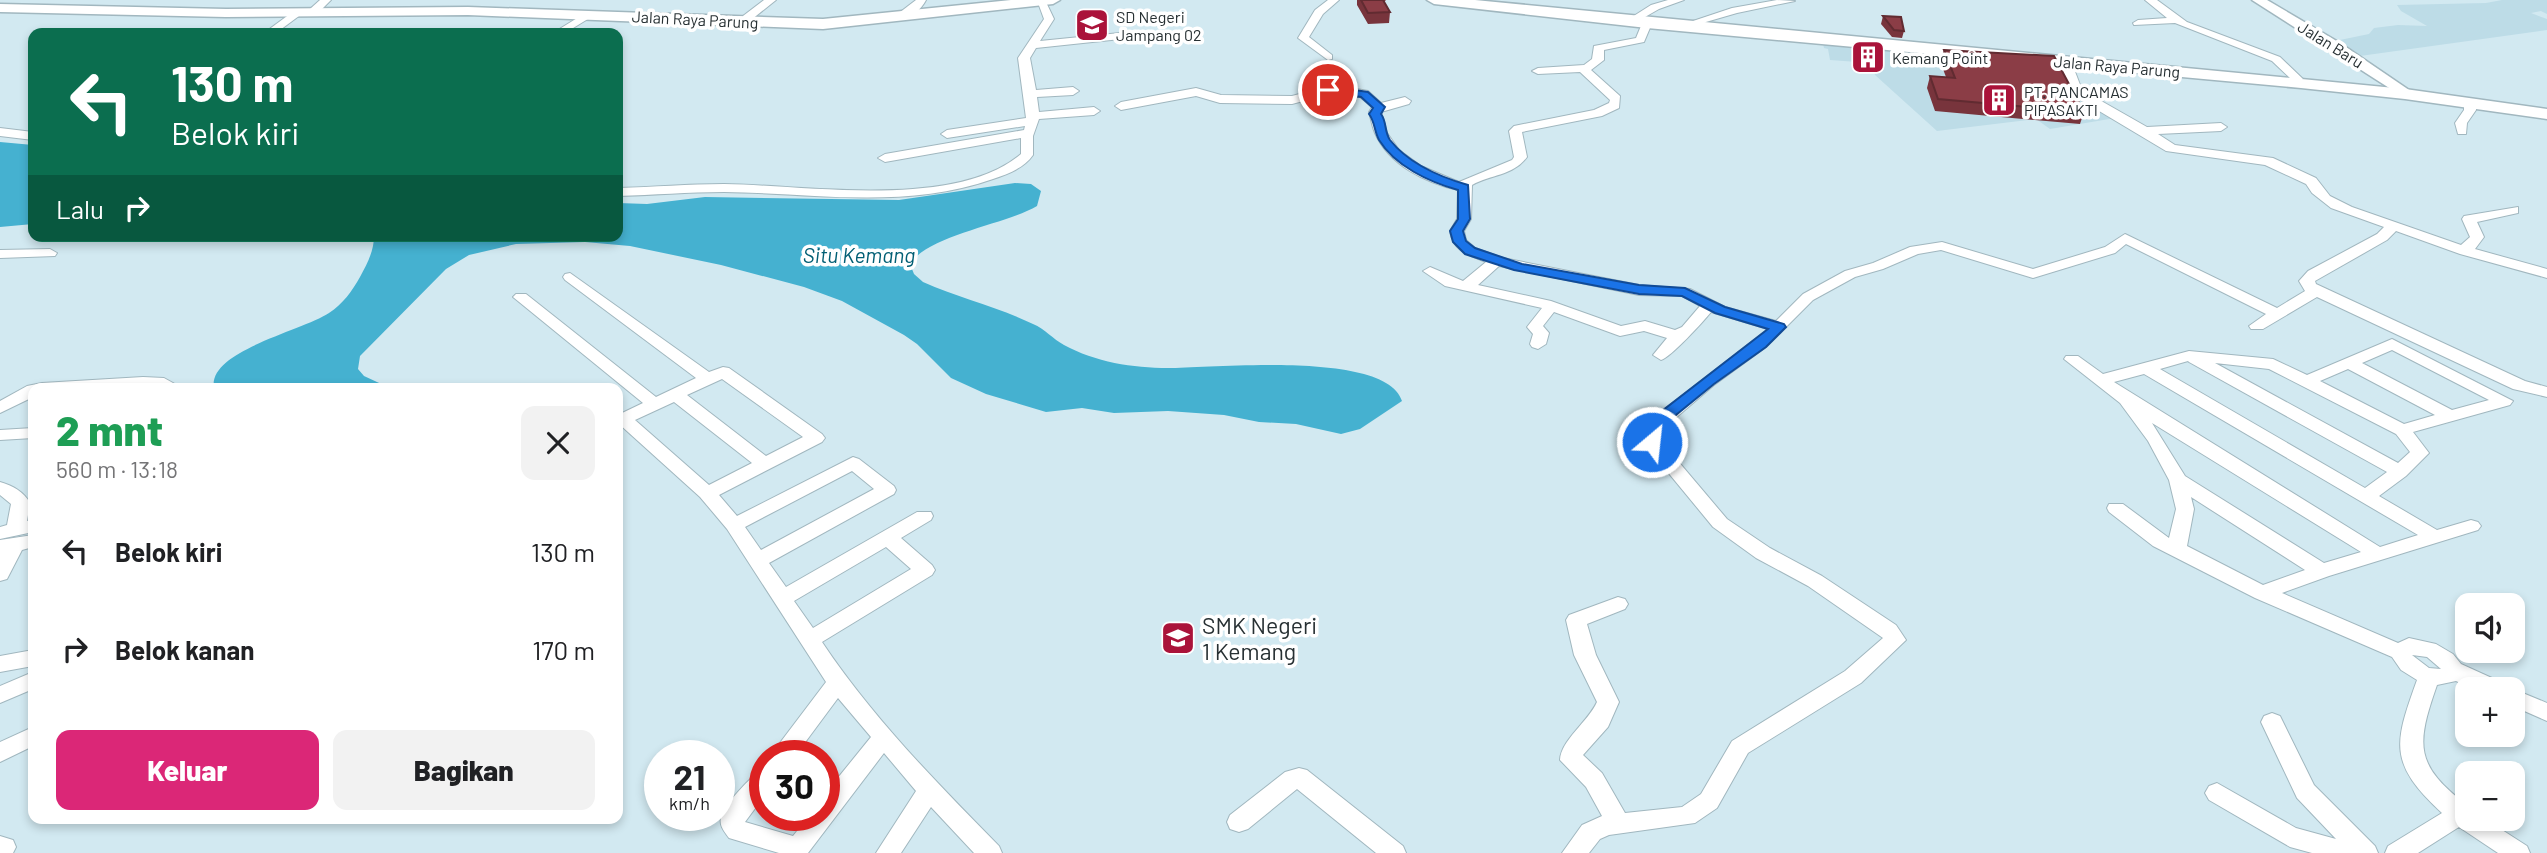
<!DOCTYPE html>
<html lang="id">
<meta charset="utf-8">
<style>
:root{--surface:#fff;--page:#f2f2f2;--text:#202124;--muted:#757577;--accent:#db2777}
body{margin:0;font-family:Barlow,sans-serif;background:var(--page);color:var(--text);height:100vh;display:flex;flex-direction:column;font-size:26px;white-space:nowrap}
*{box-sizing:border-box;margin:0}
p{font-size:23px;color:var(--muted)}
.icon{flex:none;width:38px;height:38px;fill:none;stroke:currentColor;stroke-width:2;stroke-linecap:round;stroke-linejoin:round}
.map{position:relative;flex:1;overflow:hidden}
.sheet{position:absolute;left:28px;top:383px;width:595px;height:441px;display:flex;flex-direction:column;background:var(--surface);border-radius:14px;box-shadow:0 4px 10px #0003}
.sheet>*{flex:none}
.banner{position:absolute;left:28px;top:28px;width:595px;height:214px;border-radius:14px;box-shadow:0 4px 10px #0003;background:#0b6e4f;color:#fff;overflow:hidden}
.fabs{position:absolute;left:2455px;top:593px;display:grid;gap:14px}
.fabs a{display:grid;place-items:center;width:70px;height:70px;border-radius:14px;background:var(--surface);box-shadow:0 4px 10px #0003;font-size:35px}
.speed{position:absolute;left:644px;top:740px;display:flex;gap:14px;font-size:35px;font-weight:700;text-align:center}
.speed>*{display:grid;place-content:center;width:91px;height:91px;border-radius:50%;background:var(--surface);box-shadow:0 4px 10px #0003;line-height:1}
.speed small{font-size:18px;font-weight:400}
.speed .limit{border:10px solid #d22;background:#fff;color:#111}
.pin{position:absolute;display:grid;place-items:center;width:60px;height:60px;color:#fff;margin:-30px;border:4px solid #fff;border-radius:50%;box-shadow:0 2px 7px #0007}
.me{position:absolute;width:77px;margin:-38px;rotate:28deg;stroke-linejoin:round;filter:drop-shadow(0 0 5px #0008)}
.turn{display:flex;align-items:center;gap:24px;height:147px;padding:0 28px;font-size:32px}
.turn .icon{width:91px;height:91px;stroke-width:2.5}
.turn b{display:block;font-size:49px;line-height:60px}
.then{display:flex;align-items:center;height:66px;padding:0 28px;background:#0003;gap:14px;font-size:26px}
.round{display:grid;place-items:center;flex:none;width:74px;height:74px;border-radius:14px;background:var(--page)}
.summary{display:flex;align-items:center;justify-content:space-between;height:119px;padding:0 28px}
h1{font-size:42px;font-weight:800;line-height:52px;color:#1e9e55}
.button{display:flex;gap:14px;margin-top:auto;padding:14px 28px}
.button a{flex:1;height:80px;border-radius:14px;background:var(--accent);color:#fff;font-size:28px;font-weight:800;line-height:80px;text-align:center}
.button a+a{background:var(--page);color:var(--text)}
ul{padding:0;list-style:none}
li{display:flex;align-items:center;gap:21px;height:98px;padding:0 28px}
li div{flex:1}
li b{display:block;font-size:26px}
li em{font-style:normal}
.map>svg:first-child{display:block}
.built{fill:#bddce7}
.water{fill:#45b1d0}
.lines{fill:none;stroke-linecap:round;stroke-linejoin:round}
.minor-casing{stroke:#a1b7bf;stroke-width:2}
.major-casing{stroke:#a1b7bf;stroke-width:3}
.highway-casing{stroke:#a1b7bf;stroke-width:3}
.minor{fill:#fff;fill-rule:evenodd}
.major{fill:#fff;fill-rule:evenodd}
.highway{fill:#fff;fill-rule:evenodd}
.wall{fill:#78343c}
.building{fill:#8b3d46;stroke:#612b31;stroke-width:2}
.route{fill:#1a73e8;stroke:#114b97;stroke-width:2}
.labels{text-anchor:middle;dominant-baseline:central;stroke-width:7;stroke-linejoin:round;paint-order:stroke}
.far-poi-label{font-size:16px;fill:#273033;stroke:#fff;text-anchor:start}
.far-street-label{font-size:16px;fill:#273033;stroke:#fff}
.water-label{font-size:21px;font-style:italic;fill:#005e74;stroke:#fff}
.near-poi-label{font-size:23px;fill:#273033;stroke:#fff;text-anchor:start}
</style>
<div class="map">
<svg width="2547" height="853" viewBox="0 0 2547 853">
<rect width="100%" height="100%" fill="#d2e9f1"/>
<g class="built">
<polygon points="2502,0 2547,0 2547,14 2541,11 2531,13 2547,19 2547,30 2360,56 2335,41 2369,34 2374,28 2398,25 2427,26 2401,11 2397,5 2486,3"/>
<polygon points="1822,39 2074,63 2075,80 2082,93 2127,116 2050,129 2036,119 1937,131 1875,75 1871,63 1830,60 1828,49 1824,48"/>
</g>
<g class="water">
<polygon points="0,142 33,145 33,224 0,227"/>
<path d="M1015,183l16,1 10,7 -4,15c-30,18 -109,29 -127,58l4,10 9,8c36,16 75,25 110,42 12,5 20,15 31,21 31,17 69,23 104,23 44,0 219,-18 234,33l-42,28 -19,5 -45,-10 -37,-2 -35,-7 -56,-4 -54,2 -32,-5 -36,4 -60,-18 -35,-16 -34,-34 -13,-9 -62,-34 -38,-14 -83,-22 -91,-19 -45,-4 -69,2 -47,11 -23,14 -86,87 -2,13 6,7 26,12h-176c-7,-37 88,-57 115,-75 14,-9 23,-22 31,-36 7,-13 14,-26 14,-41h244v-33l29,1 58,-7 194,3z"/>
</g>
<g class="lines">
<g class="minor-casing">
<g id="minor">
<polygon points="320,0 331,0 318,13 310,13 310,9"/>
<polygon points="764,0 776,0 751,20 743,20 743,16"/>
<path d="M916,0h10c-5,10 -16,19 -27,17v-4z"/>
<path d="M1037,0h8l9,19 -14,22 90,-9 5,3 -5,3 -94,10 -6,10 6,32 37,-3 6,4 -6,4 -36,2 2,15 55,-5 6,4 -6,4 -55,4 -6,17v19c-9,13 -25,19 -40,24 -88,31 -179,14 -269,13 -35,0 -71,3 -106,4v-8c35,-1 71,-4 106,-4 82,1 231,26 297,-30v-16l-136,24 -7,-4 7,-4 139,-24 1,-4 -78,12 -6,-4 6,-4 79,-12 -8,-60 26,-39z"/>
<polygon points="1328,0 1339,0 1323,14 1309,37 1332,55 1332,59 1328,60 1298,38 1315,10"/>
<polygon points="1668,0 1684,0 1659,9 1638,21 1629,19 1651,5"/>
<polygon points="1777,0 1795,1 1737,13 1692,26 1687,23 1732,8"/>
<polygon points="2145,0 2157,0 2187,22 2280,57 2303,79 2293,81 2272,61 2175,23 2134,25 2133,23 2138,20 2167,18"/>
<polygon points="294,11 303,13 276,33 264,33"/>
<polygon points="587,12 596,14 565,33 553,33"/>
<path d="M1643,21l9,2 -8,19 -40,8v10l-13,10 29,26 -1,12 -17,8 -80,16 5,25c-14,19 -35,17 -55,28l-1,34 -7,12 2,9 9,8 28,10 136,27 51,4 35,18 51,14 27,-27 42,-23 28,-8 37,-16 32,-5 91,27 72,-22 20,-13 152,74 28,-17 -6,-10 9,-10 69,-37 7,-7 -53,-19 -19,-15 -6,-9 -41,-19 -99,-14 -92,-55 -7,-8 -8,-27 6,-3 6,3 11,29 65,37 74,-4 6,4 -6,4 -63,3 17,11 98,13 43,20 14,18 22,11 109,38 9,-8 -8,-18 2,-3 54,-9v6l-41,9 7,15 -9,12 72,20v9l-87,-24 -64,-23 -9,9 -72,41 1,3 209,97 22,6v10l-34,-8 -196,-92 -54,32h-12l-2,-3 17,-12 -140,-70 -11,9 -82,25 -92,-28 -23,4 -35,15 -28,8 -42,23 -47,47 -52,38 -56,48 3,8 66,78 43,29 52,28 74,49 10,15 -45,43 -113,70 -31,55 -22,15 -86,12 -9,4 -11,14h-27l20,-28 20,-9 -16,-29 -26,-27c1,-20 28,-38 37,-58l-23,-47 -8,-35 3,-5 49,-18 7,2 3,5 -3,5 -38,15 9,31 23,47 -11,25 -25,28 19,18 23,40 57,-6 19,-13 31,-53 113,-70 38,-33 -75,-52 -52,-28 -43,-31 -70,-85 -3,-10 9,-11 119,-92 -57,-17c-7,9 -41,46 -50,48l-8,-5 14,-17 -23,-7 -24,5 -66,-24 -11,14 6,7 -3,11 -8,5 -6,-2 -2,-3 3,-10 -6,-7 15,-19 -97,-22 -22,-15 7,-4 33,14 23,-19c-18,-7 -33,-11 -36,-31l7,-12 1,-29c-32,-7 -69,-25 -83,-57 -3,-7 -4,-14 -6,-21l3,-5 -12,-10 -27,-4 -41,11 -72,-1 -24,-7 -75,14 -6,-4 6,-4 75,-14 25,7 71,1 41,-11 35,6 13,12 24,-6 6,4 -2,3 -28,8 6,21 12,17 22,16 38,16 53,-22 2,-3 -5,-26 5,-5 80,-16 15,-7 1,-3 -30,-28 -42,2 -6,-3 6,-3 46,-3 8,-6 2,-13 42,-8zM1499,266l140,29 43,1 18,10 -18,21 -7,3 -30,-9 -24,5 -70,-25 -73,-16z"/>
<polygon points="2470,99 2476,103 2476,110 2467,123 2466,134 2458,134 2455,123 2464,110 2464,103"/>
<polygon points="0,128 33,132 33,140 0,136"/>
<polygon points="50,249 57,253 55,256 0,258 0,250"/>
<path d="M570,273l139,99 14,-5 6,1 93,66 3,4 -3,4 -103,53 18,21 116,-59 6,2 35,27 2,4 -2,4 -125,69 17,24 131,-75h14l2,4 -2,4 -30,18 31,27 3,5 -3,5 -110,67c50,75 114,140 177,204l3,7h-28l-43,-46 -30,46h-25l40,-62 -32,-38 -76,100h-29l-50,-15c-4,-6 -10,-12 -8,-20 2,-12 33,-46 44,-49v26l-20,27 48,14 16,-20h15v-21l47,-58 -33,-39 -43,58h-25l56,-74 -99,-153 -27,-32 -82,-74v-8l25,-12 -130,-106 3,-3h10l130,103 40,-19 -131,-98 -2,-3 2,-3zM722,379l81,58 -37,19 -79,-61zM674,402l78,61 -43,22 -74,-65zM852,471l22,18 -113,61 -16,-23zM886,547l25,22 -98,59 -19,-27z"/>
<path d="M2392,339l121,62 -3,4 -97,27 16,21 -23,23 -27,20 58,34 34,-10 7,2 3,4 -3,4 -149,46 -47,17 116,50 11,-5 27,6 17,10 8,10 44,20 3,6h-33l-19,-9 -19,4c-21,60 -23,80 31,121v13h17l42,27 3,7h-32l-39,-26 -41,26h-33l3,-7 54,-33c-54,-50 -48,-69 -25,-133l-16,-10 -9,-13 -137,-59 -102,-52 -44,-34 -2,-4 2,-4h14l46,34 7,-29 -7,-29 -21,-39 -28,-38 -56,-44 2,-3h12l25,18 86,-23 84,8 34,16zM2392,350l97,50 -37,10 -90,-47zM2188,361l1,1 198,110 -22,16 -205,-119zM2215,363l54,6 127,65 14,18 -12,11zM2348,369l87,46 -31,9 -84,-43zM2144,374l274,161 -38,12 -266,-165zM2152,423l209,129 -37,11 -139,-87zM2191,497l114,73 -42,15 -76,-39 7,-37zM2412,655l15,2 14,12 -12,-1z"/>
<polygon points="143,377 164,378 182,388 33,388 33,397 0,413 0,401 27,386 42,383"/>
<polygon points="33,428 33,438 0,440 0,430"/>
<path d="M0,482c13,4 23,9 30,21l-3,18 6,-1v12l-33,7v-12l7,-2 4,-21 -11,-9z"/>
<polygon points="33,535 33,547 22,550 7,579 0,581 0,540"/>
<polygon points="33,650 33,666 0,672 0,656"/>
<polygon points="33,672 33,689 0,703 0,686"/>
<polygon points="2513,689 2547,703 2547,721 2513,706 2513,690 2510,690"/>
<polygon points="2272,713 2280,716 2314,785 2375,846 2378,853 2312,853 2290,847 2209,800 2205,793 2209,786 2217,783 2296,828 2336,839 2297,798 2261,722 2264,716"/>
<polygon points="33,727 33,746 0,762 0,742"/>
<polygon points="1299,768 1307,770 1403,846 1406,853 1376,853 1297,789 1248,829 1239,832 1230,829 1227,822 1230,815 1285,772"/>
<polygon points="0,836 13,840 16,847 13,853 0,853"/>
</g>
</g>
<g class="major-casing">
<polygon id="major" points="2252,0 2267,0 2340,43 2409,90 2407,93 2397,93"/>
</g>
<g class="highway-casing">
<g id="highway">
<polygon points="1011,0 1060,0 1053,4 823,29 468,15 226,17 0,12 0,4 226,9 468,7 823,19"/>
<polygon points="1427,0 1475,0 2405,89 2547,109 2547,119 2405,99 2301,88 1647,28 1434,4"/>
</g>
</g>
<use href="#minor" class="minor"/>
<use href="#major" class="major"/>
<use href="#highway" class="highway"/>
</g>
<g class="wall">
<polygon points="1357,0 1386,0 1384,2 1390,12 1389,23 1368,24 1357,5"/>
<polygon points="1883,16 1904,31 1902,38 1892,37 1881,24"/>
<polygon points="1944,50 2084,112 2080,124 1935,111 1927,88 1930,76 1946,77 1940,61"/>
</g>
<g class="building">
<polygon points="1361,0 1383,0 1390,12 1368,13"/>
<polygon points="1883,16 1901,17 1904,31 1894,30"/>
<polygon points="1944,50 2054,56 2084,112 1938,99 1930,76 1955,78"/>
</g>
<path class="route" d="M1328,86l40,6 17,15 -4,7c6,8 3,17 9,26 19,24 50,37 78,45l2,34 -7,12 3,10 9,7 47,16 117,21 46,3 40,19 59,17 2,3 -20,20 -52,37 -54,44 -3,4 3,10 -2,4h-11l-6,-14 8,-11 119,-92 -53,-16 -33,-17 -43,-2 -125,-24 -49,-16 -12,-12 -3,-11 8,-12v-29c-29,-8 -63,-24 -79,-50 -5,-9 -4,-18 -10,-26l4,-6 -12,-11 -37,-5 -2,-2z"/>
<defs>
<g id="school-square" transform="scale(1.75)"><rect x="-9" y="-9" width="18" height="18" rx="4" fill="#aa133a" stroke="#fff"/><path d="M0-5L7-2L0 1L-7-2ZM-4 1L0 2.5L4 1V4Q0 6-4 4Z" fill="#fff"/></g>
<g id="building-square" transform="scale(1.75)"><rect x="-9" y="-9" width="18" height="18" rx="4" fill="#aa133a" stroke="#fff"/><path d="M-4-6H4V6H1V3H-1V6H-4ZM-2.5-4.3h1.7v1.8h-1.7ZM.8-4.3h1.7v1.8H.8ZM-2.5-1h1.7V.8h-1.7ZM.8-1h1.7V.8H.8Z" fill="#fff"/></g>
</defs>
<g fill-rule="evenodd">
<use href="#school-square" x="1092" y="25"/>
<use href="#building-square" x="1868" y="57"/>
<use href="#building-square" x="1999" y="100"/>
<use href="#school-square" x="1178" y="638"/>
</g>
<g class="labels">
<g class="far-poi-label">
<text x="1116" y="16">SD Negeri<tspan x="1116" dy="18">Jampang 02</tspan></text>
<text x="1892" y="57">Kemang Point</text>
<text x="2024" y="91">PT. PANCAMAS<tspan x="2024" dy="18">PIPASAKTI</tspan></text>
</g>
<g class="far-street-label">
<text transform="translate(695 19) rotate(3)">Jalan Raya Parung</text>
<text transform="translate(2331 44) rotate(32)">Jalan Baru</text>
<text transform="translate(2117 66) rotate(5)">Jalan Raya Parung</text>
</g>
<g class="water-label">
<text x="859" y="254">Situ Kemang</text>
</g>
<g class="near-poi-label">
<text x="1202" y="625">SMK Negeri<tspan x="1202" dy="26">1 Kemang</tspan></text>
</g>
</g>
</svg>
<div class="fabs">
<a><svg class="icon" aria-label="sound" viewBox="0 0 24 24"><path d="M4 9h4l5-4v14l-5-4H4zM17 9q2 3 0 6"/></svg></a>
<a>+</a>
<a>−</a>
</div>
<div class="speed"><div>21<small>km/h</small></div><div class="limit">30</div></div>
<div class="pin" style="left:1328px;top:90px;background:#d93025"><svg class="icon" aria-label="arrive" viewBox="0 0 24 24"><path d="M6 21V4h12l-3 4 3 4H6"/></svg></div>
<svg class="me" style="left:1652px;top:442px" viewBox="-20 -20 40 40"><circle r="17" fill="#1a73e8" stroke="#fff" stroke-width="3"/><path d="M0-11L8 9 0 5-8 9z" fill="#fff"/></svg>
<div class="banner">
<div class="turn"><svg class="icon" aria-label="left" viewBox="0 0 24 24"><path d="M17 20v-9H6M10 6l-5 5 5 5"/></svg><div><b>130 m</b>Belok kiri</div></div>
<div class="then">Lalu<svg class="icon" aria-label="right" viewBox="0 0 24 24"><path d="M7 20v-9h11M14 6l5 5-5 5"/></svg></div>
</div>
<section class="sheet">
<div class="summary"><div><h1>2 mnt</h1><p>560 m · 13:18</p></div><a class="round"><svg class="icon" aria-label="close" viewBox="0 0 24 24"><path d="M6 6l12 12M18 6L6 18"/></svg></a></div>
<ul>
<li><svg class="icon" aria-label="left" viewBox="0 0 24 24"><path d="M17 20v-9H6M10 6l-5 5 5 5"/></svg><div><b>Belok kiri</b></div><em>130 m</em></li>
<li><svg class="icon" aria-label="right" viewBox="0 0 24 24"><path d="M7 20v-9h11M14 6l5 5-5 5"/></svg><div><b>Belok kanan</b></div><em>170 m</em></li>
</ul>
<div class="button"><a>Keluar</a><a>Bagikan</a></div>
</section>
</div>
